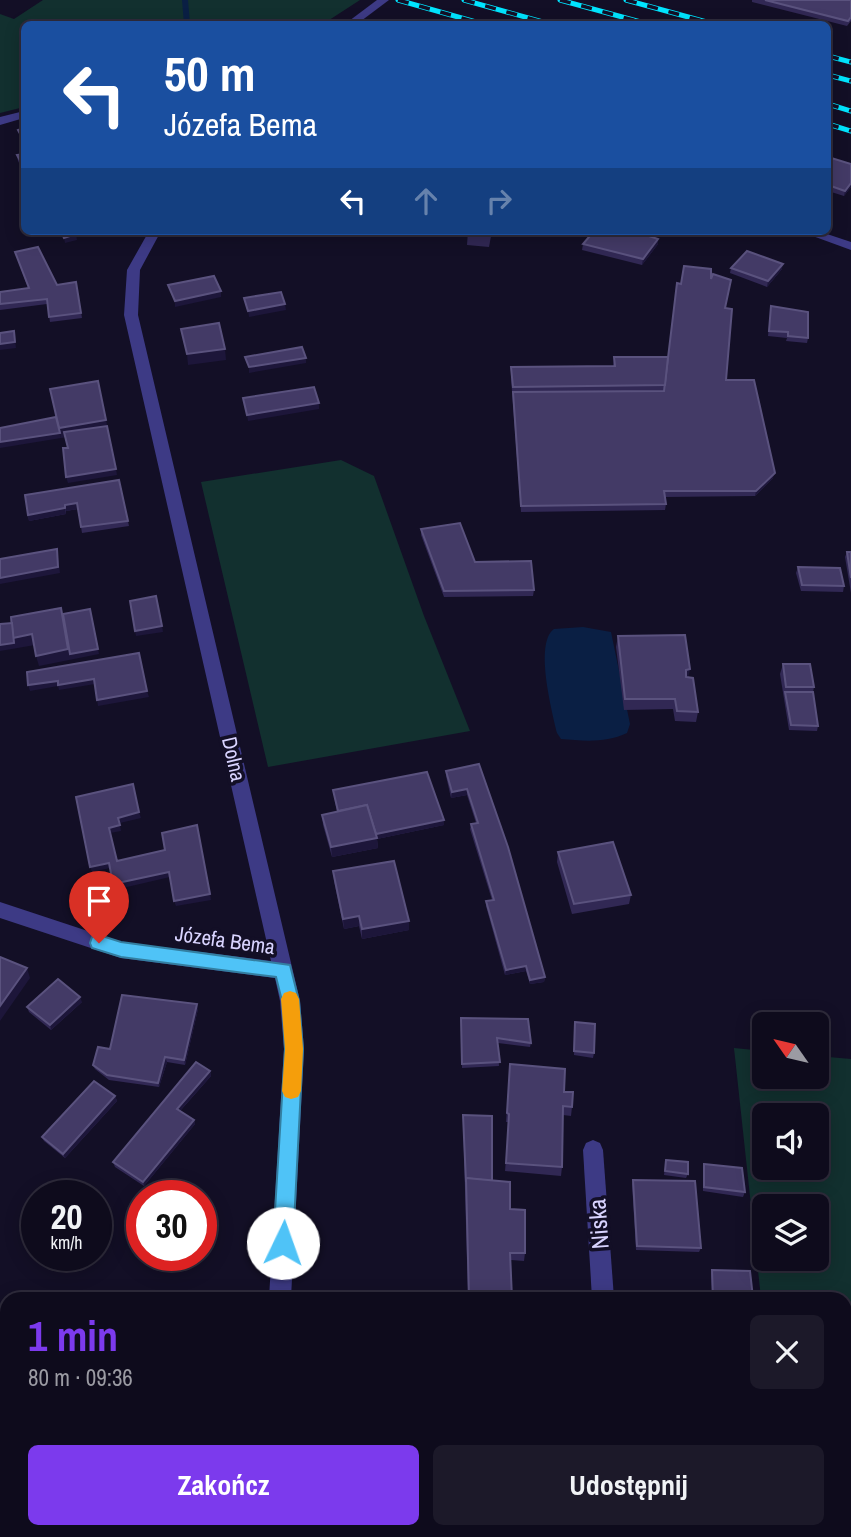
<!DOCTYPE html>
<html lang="pl">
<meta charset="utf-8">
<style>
:root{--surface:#0e0b1c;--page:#1c1929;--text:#f1f3f6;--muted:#9b9ba3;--line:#2e2b3b;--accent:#7c3aed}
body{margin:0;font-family:"Archivo Narrow",sans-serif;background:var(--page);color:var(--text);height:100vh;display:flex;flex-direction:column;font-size:26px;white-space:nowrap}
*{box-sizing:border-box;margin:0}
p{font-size:23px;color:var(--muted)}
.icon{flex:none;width:38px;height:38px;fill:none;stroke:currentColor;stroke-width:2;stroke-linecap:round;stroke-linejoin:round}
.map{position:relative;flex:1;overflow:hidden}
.panel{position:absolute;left:0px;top:1292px;width:852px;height:247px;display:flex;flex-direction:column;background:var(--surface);border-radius:21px 21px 0 0;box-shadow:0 4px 18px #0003,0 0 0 2px var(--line)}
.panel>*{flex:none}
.top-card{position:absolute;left:21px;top:21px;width:810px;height:214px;border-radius:10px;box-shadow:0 4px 18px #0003,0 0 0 2px var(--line);background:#1a4fa0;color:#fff;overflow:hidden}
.needle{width:46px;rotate:304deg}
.buttons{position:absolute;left:752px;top:1012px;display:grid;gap:14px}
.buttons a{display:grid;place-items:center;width:77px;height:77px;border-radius:10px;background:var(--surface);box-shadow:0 4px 18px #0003,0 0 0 2px var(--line);font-size:35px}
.speed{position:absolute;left:21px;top:1180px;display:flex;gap:14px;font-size:35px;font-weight:700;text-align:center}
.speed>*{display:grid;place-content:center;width:91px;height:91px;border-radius:50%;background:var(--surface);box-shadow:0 4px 18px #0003,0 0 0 2px var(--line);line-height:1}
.speed small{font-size:18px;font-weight:400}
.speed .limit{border:10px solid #d22;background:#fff;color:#111}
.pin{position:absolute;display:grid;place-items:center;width:60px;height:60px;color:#fff;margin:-72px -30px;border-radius:50% 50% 50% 0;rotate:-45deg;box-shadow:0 0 7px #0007}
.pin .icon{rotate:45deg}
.me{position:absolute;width:77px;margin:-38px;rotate:3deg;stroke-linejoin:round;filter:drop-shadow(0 0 5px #0008)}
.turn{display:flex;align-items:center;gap:24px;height:147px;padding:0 28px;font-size:32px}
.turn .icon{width:91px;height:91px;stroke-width:2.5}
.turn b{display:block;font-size:49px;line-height:60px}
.lanes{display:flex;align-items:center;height:66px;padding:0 28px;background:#0003;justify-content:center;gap:35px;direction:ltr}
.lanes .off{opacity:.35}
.round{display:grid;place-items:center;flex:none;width:74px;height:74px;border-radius:10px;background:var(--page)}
.headline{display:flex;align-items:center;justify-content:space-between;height:119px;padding:0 28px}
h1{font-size:42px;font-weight:700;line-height:52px;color:var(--accent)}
.cta{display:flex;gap:14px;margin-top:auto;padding:14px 28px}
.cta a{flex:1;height:80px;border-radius:10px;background:var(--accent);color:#fff;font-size:28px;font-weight:700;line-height:80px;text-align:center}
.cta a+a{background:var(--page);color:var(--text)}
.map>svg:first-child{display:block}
.green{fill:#12302f;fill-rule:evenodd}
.water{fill:#0a1f44}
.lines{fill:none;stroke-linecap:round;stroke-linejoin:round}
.stream{fill:#0a1f44;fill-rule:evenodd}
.minor{fill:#3d3a85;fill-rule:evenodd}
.rail-casing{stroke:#00e5ff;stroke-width:5}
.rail{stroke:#130f26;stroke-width:3.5;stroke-dasharray:11;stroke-linecap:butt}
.wall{fill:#312854}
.shaded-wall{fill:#1d163a}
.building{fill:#433a66;stroke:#5a527e;stroke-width:2}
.route{fill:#4fc3f7;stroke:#337fa1;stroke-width:2}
.slow{fill:#f59e0b}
.labels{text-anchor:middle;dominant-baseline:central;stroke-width:7;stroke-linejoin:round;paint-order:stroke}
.street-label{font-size:21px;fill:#d9d4ff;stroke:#130f26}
.near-street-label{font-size:24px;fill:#d9d4ff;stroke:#130f26}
</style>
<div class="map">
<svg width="851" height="1537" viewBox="0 0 851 1537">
<rect width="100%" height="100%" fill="#130f26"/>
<g class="green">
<polygon points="43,0 360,0 323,24 24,24 24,107 0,113 0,14 14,19"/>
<polygon points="341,460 374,476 424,616 470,731 268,767 201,482"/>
<path d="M734,1048l31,3v25h52v-20l34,3v463l-6,-1v-223h-84zM765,1115h52v52h-52zM765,1206h52v52h-52z"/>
</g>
<path class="water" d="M583,627l28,5 19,92 -3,9c-21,10 -43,8 -66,6l-4,-6c-5,-22 -23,-90 -3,-104z"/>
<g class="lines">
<polygon class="stream" points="182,0 188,0 190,24 184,24"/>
<g class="minor">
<polygon points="377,0 389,0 357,24 345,24"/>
<polygon points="24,111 24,118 0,125 0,117"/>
<polygon points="149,231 161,231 140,270 138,315 300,1001 304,1049 291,1298 269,1298 284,1049 280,1001 275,978 121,958 0,918 0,902 121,942 271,961 124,315 127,270"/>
<polygon points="799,231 818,231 851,242 851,250"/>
<polygon points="593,1140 600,1143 603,1150 614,1298 592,1298 583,1150 586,1143"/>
<polygon points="256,1531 280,1531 279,1537 255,1537"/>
<polygon points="605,1531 629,1531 630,1537 606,1537"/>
</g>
<g class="rail-casing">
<g id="rail">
<polyline points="398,0 483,24"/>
<polyline points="464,0 550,24"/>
<polyline points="560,0 648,24"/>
<polyline points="626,0 714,24"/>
<polyline points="828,56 851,62"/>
<polyline points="828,75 851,81"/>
<polyline points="828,104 851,111"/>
<polyline points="828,124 851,131"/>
</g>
</g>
<use href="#rail" class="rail"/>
</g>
<g class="wall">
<polygon points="752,0 851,0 851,21 847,26 752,2"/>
<polygon points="24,154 24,172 18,161 17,155"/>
<polygon points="828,157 851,164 851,187 844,196 828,191"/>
<polygon points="468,231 492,231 489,247 467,245"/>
<polygon points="583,244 658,244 642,265 582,250"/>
<polygon points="15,252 57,285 76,282 82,318 50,322 47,304 0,310 0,292 28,288"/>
<polygon points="731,268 782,269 767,287 730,273"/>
<polygon points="711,279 725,308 726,380 773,478 755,496 665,497 666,504 665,510 521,512 511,378 511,367 613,366 614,357 668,357 681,284"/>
<polygon points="771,306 808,338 807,343 786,341 787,338 768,336"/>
<polygon points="119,480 129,526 82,533 78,509 66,511 66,514 29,521 28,515"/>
<polygon points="421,529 475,562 534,590 533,596 444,597 421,535"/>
<polygon points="847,552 851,552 851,593 845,557"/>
<polygon points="798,567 844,586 843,592 801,591 796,573"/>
<polygon points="618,636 689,677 698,712 696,722 675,721 673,709 624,710 616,647"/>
<polygon points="783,664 814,687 813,692 818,726 817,731 789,730 780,674"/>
<polygon points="479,764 545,977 544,982 530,984 526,971 505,975 486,906 486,901 492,900 470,829 471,824 476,823 467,795 451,798 446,776 446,771"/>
<polygon points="333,790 444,825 377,839 378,848 332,857 323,825 322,815 337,812"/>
<polygon points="558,852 631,895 629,904 572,914 557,862"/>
<polygon points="333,871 409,921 409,930 362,939 359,926 344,929 334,881"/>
<polygon points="82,1002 51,1030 29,1012 27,1007"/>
<polygon points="198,1009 185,1065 167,1062 159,1087 109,1080 95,1069 93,1065 110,1049"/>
<polygon points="461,1018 531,1043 530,1047 498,1043 499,1066 462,1068"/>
<polygon points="575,1022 594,1053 593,1058 574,1055"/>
<polygon points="510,1064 564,1092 572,1107 571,1116 563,1115 562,1167 561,1176 505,1171 509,1122 506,1122"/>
<polygon points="210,1071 211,1076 180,1111 194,1120 195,1124 144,1186 115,1167 113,1162"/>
<polygon points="115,1096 117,1101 65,1158 44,1141 42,1137"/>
<polygon points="463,1119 492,1181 510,1209 525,1253 524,1261 511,1260 512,1298 468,1298"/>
<polygon points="666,1160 688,1174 686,1178 664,1175"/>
<polygon points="704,1164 745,1192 743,1197 703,1191 703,1169"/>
<polygon points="633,1180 701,1248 699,1252 636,1250 632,1184"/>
<polygon points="712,1270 753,1298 712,1298 711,1274"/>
</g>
<g class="shaded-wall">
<polygon points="851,183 851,187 844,196 845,191"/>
<polygon points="76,234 77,240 65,243 64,238"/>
<polygon points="658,239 658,244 642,265 643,259"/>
<polygon points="783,264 782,269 767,287 768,281"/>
<polygon points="221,291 221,297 175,307 175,301"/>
<polygon points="285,304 286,310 249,317 248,311"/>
<polygon points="14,331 16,348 0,350 0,344"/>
<polygon points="225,349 226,360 188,365 187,354"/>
<polygon points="306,358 306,363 249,373 249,367"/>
<polygon points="319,403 319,409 248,421 247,415"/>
<polygon points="106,420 108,431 61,438 59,428"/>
<polygon points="60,433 61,438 0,448 0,442"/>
<polygon points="116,469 117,475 68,483 66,477"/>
<polygon points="775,473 773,478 755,496 756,491"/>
<polygon points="77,503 78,509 66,511 65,505"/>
<polygon points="65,508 66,514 29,521 28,515"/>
<polygon points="57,549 60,573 0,584 0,578"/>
<polygon points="90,609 99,654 39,666 36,656 64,619"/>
<polygon points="162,626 163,632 136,636 135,631"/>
<polygon points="32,634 35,645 0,651 0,645 13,638"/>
<polygon points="690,669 688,679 684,680 686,670"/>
<polygon points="94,679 95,684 59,690 58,686 30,691 28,685 58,681"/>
<polygon points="147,691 149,697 98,706 97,700"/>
<polygon points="467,789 467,795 451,798 452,792"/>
<polygon points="139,812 141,818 120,823 118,818"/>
<polygon points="444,820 444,825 377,839 378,848 332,857 331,847 375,835"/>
<polygon points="120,825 121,831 110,833 109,828"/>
<polygon points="109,863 110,868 92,872 90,867"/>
<polygon points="169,872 170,877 114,890 113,884"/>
<polygon points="210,894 211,900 176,906 174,901"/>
<polygon points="359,916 359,926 344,929 343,919"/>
<polygon points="409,921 409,930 362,939 362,929"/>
<polygon points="526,966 526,971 505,975 506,970"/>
<polygon points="27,968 30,978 0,1021 0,1006"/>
<polygon points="545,977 544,982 530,984 530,980"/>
<polygon points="80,997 82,1002 51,1030 50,1025"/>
<polygon points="197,1004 198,1009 185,1065 184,1060"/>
<polygon points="165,1057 167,1062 159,1087 158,1083"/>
<polygon points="210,1071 211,1076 178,1113 177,1109"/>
<polygon points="115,1096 117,1101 65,1158 63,1154"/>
<polygon points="194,1120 195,1124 144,1186 143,1182"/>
<polygon points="103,1531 107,1531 104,1537 100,1537"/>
</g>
<g class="building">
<polygon points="765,0 851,0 851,17 848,21"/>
<polygon points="24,128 24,141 18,130"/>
<polygon points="24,154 24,168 17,155"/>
<polygon points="828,157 851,164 851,183 845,191 828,185"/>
<polygon points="61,231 74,231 76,234 64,238"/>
<polygon points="468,231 490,231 489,236 468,234"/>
<polygon points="594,231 634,231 658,239 643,259 583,244"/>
<polygon points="38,247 57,285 76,282 81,313 49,317 47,299 0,304 0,292 29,288 15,252"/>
<polygon points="747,251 783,264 768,281 731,268"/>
<polygon points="684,266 711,269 711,279 713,274 731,280 725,308 732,309 726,380 754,380 775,473 756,491 664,491 666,504 521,506 513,392 664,391 677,283 681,284"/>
<polygon points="214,276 221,291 175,301 168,285"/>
<polygon points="281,292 285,304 248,311 244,298"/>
<polygon points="771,306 808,312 808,338 788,336 788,332 769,331"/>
<polygon points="219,323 225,349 187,354 181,329"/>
<polygon points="14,331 15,342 0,344 0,333"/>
<polygon points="302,347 306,358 249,367 245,357"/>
<polygon points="614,357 668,357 665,385 513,387 511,367 615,366"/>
<polygon points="98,381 106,420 59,428 50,389"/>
<polygon points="314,387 319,403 247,415 243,398"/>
<polygon points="56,417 60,433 0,442 0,428"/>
<polygon points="107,426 116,469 66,477 63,448 68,448 64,432"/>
<polygon points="119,480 128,521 81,527 77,503 65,505 65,508 28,515 25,495"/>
<polygon points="460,523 475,562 531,561 534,590 444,591 421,529"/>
<polygon points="57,549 58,567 0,578 0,559"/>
<polygon points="847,552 851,552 851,578"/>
<polygon points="798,567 840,568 844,586 802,585"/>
<polygon points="156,596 162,626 135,631 130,601"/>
<polygon points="61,608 68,649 36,656 32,634 13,638 11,617"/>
<polygon points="90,609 98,649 70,654 63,614"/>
<polygon points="12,623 14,643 0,645 0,624"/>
<polygon points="685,635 690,669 686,670 686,677 693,678 698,712 677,711 675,699 625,699 618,636"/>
<polygon points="139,653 147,691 97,700 94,679 58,685 58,681 28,685 27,672"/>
<polygon points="783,664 810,664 814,687 786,687"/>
<polygon points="785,692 813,692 818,726 791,725"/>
<polygon points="479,764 508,847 545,977 530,980 526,966 506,970 486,901 494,900 471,824 478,823 467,789 452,792 446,771"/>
<polygon points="427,772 444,820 376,834 367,805 338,811 333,790"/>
<polygon points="133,784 139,812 118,818 120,825 109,828 117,861 165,850 162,833 197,825 210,894 174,901 169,872 113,884 109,863 90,867 76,797"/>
<polygon points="367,805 377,838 331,847 322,815"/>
<polygon points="613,842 631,895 574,904 558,852"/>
<polygon points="394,861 409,921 362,929 359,916 343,919 333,871"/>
<polygon points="0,957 27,968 0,1006"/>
<polygon points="58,979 80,997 50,1025 27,1007"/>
<polygon points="122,995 197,1004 184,1060 165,1057 158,1083 107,1075 93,1065 98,1047 110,1049"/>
<polygon points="461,1018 528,1019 531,1043 497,1038 500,1062 462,1064"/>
<polygon points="575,1022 595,1024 594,1053 574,1051"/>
<polygon points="196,1062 210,1071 177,1109 194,1120 143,1182 113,1162"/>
<polygon points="510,1064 565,1069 564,1092 573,1092 572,1107 563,1106 562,1167 506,1163 509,1114 507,1113"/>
<polygon points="94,1081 115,1096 63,1154 42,1137"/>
<polygon points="463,1115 492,1116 492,1181 466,1178 466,1182"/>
<polygon points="666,1160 688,1162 688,1174 665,1171"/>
<polygon points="704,1164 742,1168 745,1192 704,1187"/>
<polygon points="466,1178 510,1182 510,1209 525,1210 525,1253 510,1253 512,1298 469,1298"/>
<polygon points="633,1180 695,1181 701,1248 637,1246"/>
<polygon points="712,1270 750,1271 753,1298 713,1298"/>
<polygon points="52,1531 103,1531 100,1537 49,1537"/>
<rect x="471" y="1531" width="42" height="6"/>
</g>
<polygon class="route" points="99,935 121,942 290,965 299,1001 303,1049 293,1243 290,1250 283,1253 276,1250 273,1243 285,1049 282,1001 276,977 121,957 92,948 90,943 92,937"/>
<polygon class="slow" points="290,991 296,993 299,999 303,1049 301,1091 298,1097 291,1099 285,1097 282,1091 285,1049 281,999 284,993"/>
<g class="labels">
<g class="street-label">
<text transform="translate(234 759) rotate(77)">Dolna</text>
<text transform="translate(225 940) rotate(8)">Józefa Bema</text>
</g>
<g class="near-street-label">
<text transform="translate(598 1224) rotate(-94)">Niska</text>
</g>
</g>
</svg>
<div class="buttons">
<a><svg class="needle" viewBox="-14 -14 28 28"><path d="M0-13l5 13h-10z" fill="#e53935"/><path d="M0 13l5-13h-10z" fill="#9b9ba3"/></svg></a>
<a><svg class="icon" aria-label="sound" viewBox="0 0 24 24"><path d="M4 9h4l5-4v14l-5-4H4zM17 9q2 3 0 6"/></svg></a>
<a><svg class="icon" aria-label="layers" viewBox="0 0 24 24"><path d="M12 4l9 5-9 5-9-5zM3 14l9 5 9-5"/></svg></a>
</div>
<div class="speed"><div>20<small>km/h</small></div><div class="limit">30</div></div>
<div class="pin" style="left:99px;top:943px;background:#d93025"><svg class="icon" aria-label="arrive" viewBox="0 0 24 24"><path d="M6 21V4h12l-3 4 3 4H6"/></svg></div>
<svg class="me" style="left:283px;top:1243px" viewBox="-20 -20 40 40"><circle r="19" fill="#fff"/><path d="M0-13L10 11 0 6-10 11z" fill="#4fc3f7"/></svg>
<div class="top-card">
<div class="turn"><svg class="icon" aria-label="left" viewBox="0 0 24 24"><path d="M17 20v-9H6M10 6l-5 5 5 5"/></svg><div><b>50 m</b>Józefa Bema</div></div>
<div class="lanes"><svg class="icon" aria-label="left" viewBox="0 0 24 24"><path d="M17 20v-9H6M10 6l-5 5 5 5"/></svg><svg class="icon off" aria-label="ahead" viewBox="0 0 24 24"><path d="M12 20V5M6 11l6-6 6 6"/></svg><svg class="icon off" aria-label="right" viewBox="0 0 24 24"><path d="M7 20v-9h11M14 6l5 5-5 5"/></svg></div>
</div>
<section class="panel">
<div class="headline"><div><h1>1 min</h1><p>80 m · 09:36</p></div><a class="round"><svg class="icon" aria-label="close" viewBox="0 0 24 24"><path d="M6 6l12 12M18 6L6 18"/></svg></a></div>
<div class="cta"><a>Zakończ</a><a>Udostępnij</a></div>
</section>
</div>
